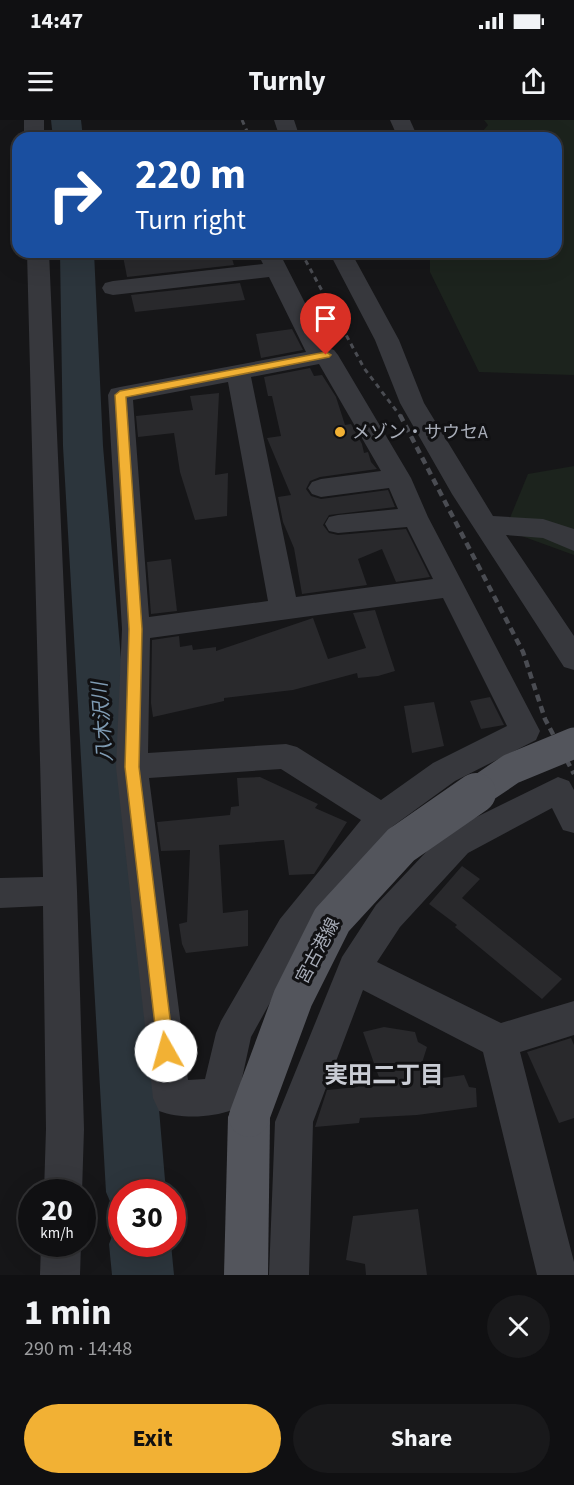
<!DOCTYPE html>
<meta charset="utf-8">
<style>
:root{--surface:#101012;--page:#19191b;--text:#f1f3f6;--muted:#9c9d9f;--line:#303032;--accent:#f2b134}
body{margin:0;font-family:"Source Sans 3","Noto Sans JP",sans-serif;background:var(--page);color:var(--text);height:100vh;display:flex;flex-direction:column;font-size:22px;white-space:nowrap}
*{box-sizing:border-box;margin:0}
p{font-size:20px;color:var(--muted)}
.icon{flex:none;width:33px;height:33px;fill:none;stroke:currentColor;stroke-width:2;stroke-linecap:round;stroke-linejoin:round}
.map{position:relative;height:1155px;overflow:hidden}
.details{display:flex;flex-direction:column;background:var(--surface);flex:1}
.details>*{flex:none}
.top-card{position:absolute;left:12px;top:12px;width:550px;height:126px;border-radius:18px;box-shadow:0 6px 24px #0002,0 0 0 2px var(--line);background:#1a4fa0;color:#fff;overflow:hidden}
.speed{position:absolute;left:18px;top:1059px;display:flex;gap:12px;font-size:30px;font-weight:700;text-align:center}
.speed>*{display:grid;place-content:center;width:78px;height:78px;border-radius:50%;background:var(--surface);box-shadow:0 6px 24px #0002,0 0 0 2px var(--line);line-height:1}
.speed small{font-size:15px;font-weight:400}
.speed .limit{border:9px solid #d22;background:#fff;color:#111}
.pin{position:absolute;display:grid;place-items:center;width:51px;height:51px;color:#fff;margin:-62px -26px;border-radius:50% 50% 50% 0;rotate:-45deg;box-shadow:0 0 6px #0007}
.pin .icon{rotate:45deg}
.me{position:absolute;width:66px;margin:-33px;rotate:353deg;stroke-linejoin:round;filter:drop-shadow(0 0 4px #0008)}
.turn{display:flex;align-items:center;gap:21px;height:126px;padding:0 24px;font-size:27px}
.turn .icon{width:78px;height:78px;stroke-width:2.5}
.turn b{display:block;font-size:42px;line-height:51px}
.round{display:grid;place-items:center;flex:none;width:63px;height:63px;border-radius:32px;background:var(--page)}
.summary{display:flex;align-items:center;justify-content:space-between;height:102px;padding:0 24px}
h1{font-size:36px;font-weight:700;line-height:45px}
.button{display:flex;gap:12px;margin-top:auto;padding:12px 24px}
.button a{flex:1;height:69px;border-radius:36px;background:var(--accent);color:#111;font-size:24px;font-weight:700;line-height:69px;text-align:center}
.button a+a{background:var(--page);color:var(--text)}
.status{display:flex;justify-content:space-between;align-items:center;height:42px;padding:0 30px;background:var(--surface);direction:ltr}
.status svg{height:16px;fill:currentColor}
header{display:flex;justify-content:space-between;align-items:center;height:78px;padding:0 24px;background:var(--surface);font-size:27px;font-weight:700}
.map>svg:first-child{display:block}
.green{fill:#1c231d}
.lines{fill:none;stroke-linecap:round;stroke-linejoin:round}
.river{fill:#2c353c;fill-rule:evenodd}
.building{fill:#29292c}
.minor{fill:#37383d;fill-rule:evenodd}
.major{fill:#53555c;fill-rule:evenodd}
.rail-far1{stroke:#4a4c52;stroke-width:3;stroke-dasharray:5 4.5;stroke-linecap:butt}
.rail{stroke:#4a4c52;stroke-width:4.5;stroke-dasharray:7 5;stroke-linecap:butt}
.major-bridge-far1{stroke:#53555c;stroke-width:31}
.major-bridge{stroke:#53555c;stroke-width:40}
.route{fill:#f2b134;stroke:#9d7322;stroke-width:1.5}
.poi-dot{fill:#f2b134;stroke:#111113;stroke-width:2}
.labels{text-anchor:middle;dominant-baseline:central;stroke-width:6;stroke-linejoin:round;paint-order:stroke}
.poi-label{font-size:18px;fill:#a8adb8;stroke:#111113;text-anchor:start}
.street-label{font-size:18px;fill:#a8adb8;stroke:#111113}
.water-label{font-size:20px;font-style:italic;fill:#7f9bb3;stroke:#111113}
.near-neighbourhood-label{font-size:24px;font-weight:bold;fill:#c9ccd4;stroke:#111113}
</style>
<div class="status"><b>14:47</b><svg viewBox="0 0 49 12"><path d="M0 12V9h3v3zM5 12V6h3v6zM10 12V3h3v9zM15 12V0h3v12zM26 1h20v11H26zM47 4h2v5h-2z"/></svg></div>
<header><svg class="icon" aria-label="menu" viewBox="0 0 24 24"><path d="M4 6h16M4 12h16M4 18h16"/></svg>Turnly<svg class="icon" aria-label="share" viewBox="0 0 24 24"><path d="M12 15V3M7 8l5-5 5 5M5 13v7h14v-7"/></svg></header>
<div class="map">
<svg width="574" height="1155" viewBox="0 0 574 1155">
<rect width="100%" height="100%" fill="#161618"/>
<g class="green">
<polygon points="484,0 574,0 574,255 479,252 430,152 430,132 556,132 556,18 477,18 488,5"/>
<polygon points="574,346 574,435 505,410 528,354"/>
</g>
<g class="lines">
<g class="river">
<polygon points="51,0 81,0 83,18 53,18"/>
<polygon points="60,132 94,132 103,326 166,1072 122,1072 122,1096 115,1093 106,1072 63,326"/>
<polygon points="122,1101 122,1124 171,1124 174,1155 112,1155 109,1124 118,1102"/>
</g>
</g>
<g class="building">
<polygon points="162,132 230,132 234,145 127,157 123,136"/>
<polygon points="240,163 245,180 135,192 131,175"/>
<polygon points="292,209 303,230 261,238 256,214"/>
<polygon points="310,248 314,256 322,255 336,277 345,305 351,304 362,324 364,333 368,332 371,342 377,349 320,357 310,361 306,369 311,376 321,379 388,370 395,387 329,395 323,405 329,413 338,415 406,409 430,457 396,462 382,429 358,439 367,465 302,474 294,428 283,402 278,377 291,375 267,318 281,316 272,276 268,276 264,257"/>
<polygon points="219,273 215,355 228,353 227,396 195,400 180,352 174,313 138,317 136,296 193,290 190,276"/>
<polygon points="171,439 177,491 151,494 147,442"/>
<polygon points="375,490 395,551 378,556 358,558 357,553 293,570 224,578 224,581 153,597 151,583 152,520 179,516 180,527 192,525 193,530 216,527 216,531 313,498 328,539 366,528 353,493"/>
<polygon points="490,577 504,605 481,609 470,581"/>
<polygon points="434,582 444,626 412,633 404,586"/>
<polygon points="260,657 318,684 315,688 347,702 314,754 289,755 284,720 219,725 223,793 248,790 248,826 186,833 182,824 179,804 187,802 190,730 161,731 157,702 230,695 231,687 239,686 237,658"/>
<polygon points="462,746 480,759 462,778 562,859 542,879 455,807 457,805 429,784"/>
<polygon points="384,907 415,912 418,922 427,927 421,946 442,958 464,955 469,967 476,968 477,987 417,995 360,998 359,1003 315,1007 327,970 358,967 357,963 381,963 363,912"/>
<polygon points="571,918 574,925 574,998 559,1003 527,932"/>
<polygon points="418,1089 427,1155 366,1155 365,1144 346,1140 353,1096"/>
</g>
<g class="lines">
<g class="minor">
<rect x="24" y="0" width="20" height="18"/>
<polygon points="274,0 294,0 300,18 280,18"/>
<polygon points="390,0 410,0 418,18 398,18"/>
<polygon points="27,132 49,132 77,771 84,1009 82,1072 44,1072 46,1009 43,786 0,788 0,758 43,757"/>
<path d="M257,132h22l49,96 6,2 4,5 73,123 17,39 112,214 -4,9 -81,41 -62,45 -89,115 -53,96 -13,60 -6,13c-21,8 -52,9 -73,1l-6,-13 -37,-331 6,-138 -14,-234 3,-6 9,-2 186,-35 -37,-75 -156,18 -8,-2 -3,-5 3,-5 8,-2 150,-17zM319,244l62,107 -60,8 -9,3 -4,6 4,6 9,3 68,-9 9,21 -60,6 -9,2 -4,7 4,7 9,2 69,-6 26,52 -137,18 -45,-220zM228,262l40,219 -119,16 -16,-217zM443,478l64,128 -74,37 -52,37 -84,-53 -11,-3 -138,9 2,-115zM281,649l80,51 -81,99 -59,102 -5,12 -11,46 -17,1 -39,-302z"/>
<polygon points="329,132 351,132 399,220 424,283 493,396 543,399 574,409 574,431 543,418 506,415 574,516 574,550 564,547 452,374 400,283 375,220"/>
<polygon points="558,657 569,661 574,670 574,713 563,710 552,688 468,733 400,807 377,842 501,903 574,881 574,915 520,932 574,1142 574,1155 537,1155 483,932 363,870 313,1002 309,1155 269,1155 275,1002 342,837 376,785 444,713"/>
<polygon points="41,1124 81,1124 80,1155 40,1155"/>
</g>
<polygon class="major" points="249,977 264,983 270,997 268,1155 224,1155 228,997 234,983"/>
<g class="rail-far1">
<polyline points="242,0 250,18"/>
<polyline points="301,132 364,248 401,297"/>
</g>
<polyline class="rail" points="400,295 523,532 545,599 574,654"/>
<polyline class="major-bridge-far1" points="474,674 511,649 574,623"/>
<polyline class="major-bridge" points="249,997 293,878 332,800 401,725 476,673"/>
</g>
<polygon class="route" points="326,232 331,235 329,237 126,277 142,509 139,647 174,931 172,937 166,939 160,937 158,931 125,647 129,509 115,275 120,271"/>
<circle class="poi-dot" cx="340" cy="312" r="6"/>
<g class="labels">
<g class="poi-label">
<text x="352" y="312">メゾン・サウセA</text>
</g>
<g class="street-label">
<text transform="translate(318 831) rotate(-62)">宮古港線</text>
</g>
<g class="water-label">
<text transform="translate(103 602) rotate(-94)">八木沢川</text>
</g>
<g class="near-neighbourhood-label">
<text x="384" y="955">実田二丁目</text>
</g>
</g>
</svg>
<div class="speed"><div>20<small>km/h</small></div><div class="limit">30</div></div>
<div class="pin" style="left:326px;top:235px;background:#d93025"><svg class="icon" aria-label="arrive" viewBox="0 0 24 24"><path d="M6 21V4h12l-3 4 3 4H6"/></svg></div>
<svg class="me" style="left:166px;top:931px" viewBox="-20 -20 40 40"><circle r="19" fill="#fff"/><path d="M0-13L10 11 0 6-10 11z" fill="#f2b134"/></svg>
<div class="top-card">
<div class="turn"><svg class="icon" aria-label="right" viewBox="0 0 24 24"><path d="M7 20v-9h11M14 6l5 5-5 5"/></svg><div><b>220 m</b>Turn right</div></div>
</div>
</div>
<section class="details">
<div class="summary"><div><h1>1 min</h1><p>290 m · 14:48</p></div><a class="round"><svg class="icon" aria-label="close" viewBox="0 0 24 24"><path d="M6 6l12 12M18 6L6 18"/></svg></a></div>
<div class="button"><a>Exit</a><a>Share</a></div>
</section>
